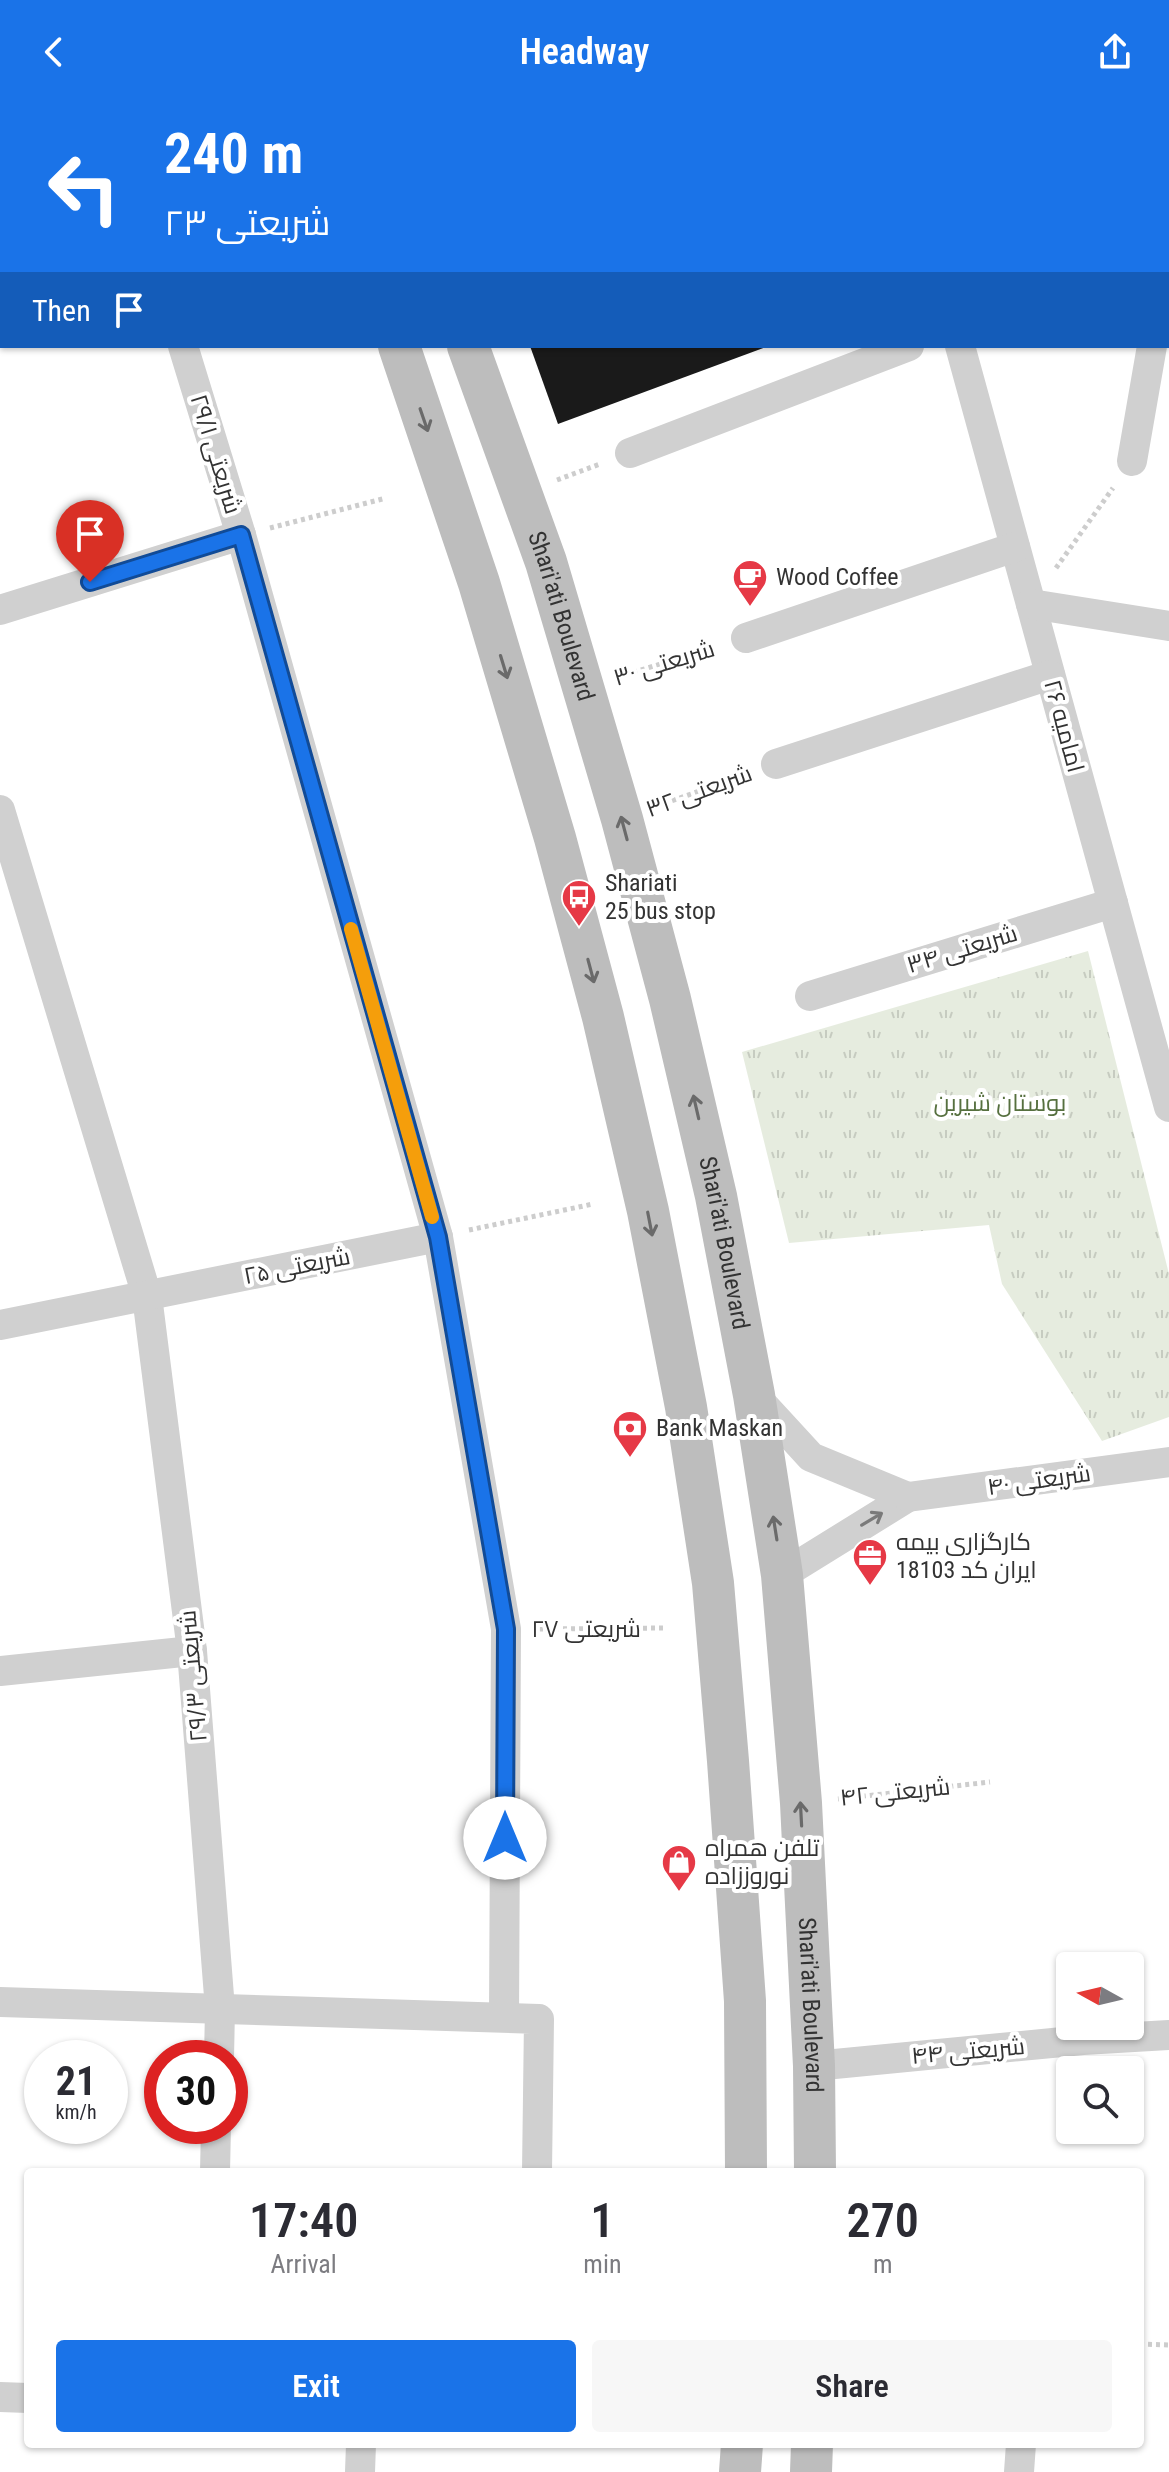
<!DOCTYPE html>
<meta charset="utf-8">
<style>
:root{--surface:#fff;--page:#f7f7f7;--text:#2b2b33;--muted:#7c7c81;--accent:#1a73e8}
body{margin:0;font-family:"Roboto Condensed",Cairo,sans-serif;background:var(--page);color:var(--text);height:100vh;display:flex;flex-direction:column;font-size:30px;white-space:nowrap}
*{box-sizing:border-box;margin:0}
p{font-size:26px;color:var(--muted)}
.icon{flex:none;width:44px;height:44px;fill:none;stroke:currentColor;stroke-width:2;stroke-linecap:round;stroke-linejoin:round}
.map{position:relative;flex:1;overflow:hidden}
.details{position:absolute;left:24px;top:2064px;width:1120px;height:280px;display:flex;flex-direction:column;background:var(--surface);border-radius:8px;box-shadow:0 2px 6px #0004}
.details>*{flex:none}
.guide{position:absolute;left:0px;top:0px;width:1170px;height:244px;box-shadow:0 2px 6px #0004;background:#1a73e8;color:#fff;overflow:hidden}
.needle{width:52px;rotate:278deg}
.buttons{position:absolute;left:1056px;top:1848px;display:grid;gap:16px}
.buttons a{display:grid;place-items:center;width:88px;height:88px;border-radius:8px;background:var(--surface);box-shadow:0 2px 6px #0004;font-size:40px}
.speed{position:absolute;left:24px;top:1936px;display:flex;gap:16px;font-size:40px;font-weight:700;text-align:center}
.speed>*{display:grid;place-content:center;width:104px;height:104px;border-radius:50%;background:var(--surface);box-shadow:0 2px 6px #0004;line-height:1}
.speed small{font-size:20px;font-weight:400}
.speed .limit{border:12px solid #d22;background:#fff;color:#111}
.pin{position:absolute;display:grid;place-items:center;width:68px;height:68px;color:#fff;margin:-82px -34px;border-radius:50% 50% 50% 0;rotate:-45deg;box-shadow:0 0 8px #0007}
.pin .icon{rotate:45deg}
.me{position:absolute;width:88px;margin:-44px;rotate:0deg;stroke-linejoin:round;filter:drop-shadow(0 0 6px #0008)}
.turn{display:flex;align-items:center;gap:28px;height:168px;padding:0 32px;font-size:36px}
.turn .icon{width:104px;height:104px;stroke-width:2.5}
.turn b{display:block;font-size:56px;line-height:68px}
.then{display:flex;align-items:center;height:76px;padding:0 32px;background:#0003;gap:16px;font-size:30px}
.eta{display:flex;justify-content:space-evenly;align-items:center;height:136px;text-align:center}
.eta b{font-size:48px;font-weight:600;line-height:56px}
.button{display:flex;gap:16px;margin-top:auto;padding:16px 32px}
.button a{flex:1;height:92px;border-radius:8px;background:var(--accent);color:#fff;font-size:32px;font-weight:600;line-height:92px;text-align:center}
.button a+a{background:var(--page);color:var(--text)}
header{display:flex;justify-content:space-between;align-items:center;height:104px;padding:0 32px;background:var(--accent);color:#fff;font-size:36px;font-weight:600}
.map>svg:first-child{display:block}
.park{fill:url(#park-tufts)}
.building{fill:#1a1a1a}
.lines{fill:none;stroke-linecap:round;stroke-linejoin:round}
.path{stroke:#cdcdcd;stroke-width:5;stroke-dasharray:4 4;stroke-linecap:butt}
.street{stroke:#d0d0d0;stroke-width:30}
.secondary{stroke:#bdbdbd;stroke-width:42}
.primary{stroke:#ababab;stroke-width:44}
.oneway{stroke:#6a6a6a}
.oneway2{stroke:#7a7a7a}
.route-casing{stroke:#114b97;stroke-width:20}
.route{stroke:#1a73e8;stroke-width:14}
.slow{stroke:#f59e0b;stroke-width:14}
.labels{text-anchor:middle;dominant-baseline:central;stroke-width:8;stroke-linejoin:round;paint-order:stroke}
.street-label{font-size:24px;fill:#333;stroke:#fff}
.poi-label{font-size:24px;fill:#333;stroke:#fff;text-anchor:start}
.park-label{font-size:24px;fill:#56703f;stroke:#fff}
</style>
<header><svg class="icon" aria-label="back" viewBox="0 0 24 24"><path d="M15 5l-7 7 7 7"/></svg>Headway<svg class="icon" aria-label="share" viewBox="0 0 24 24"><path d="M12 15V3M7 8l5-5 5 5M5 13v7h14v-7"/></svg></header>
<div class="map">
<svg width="1169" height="2368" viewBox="0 0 1169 2368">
<defs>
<pattern id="park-tufts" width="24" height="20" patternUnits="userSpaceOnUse" patternTransform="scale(2)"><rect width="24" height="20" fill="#e6ecdf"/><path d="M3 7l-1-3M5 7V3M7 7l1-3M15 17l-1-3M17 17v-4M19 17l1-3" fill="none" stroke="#c6cbc0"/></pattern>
</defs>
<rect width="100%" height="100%" fill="#fff"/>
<polygon class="park" points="1088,847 1169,1170 1169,1313 1102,1337 1002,1180 989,1121 789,1139 742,948"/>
<polygon class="building" points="530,242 769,242 558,320"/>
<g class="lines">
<g class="path">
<polyline points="885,0 886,2"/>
<polyline points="557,376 600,360"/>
<polyline points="270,424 386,394"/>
<polyline points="1056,464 1113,384"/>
<polyline points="618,573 716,543"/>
<polyline points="657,702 745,671"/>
<polyline points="469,1126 593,1100"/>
<polyline points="539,1525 666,1524"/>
<polyline points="838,1695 990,1678"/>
<polyline points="1140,2240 1169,2241"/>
</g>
<g class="street">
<polyline points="1168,146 1169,140"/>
<polyline points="183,242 241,431 438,1133 506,1525 504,1913"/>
<polyline points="960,242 1169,1003"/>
<polyline points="630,349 909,242"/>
<polyline points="1132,357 1152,242"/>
<polyline points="1031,500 1169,522"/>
<polyline points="0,506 241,431"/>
<polyline points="746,534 1015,443"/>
<polyline points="776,660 1050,571"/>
<polyline points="0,706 147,1192 192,1547 220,1905 219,1954"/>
<polyline points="810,892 1113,799"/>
<polyline points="0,1221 438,1133"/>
<polyline points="754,1291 811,1353 908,1393 782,1471"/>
<polyline points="908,1393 1169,1358"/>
<polyline points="0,1567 192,1547"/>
<polyline points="0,1898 539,1915 537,2068"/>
<polyline points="814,1962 1083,1936 1169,1931"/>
<polyline points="215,2068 216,2022"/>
<polyline points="0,2293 28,2294"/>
<polyline points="360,2368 361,2340"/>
<polyline points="1019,2368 1021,2340"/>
</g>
<g class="secondary">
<polyline points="298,0 298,2"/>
<polyline points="399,242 479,479 555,734 603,913 648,1107 686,1303 713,1479 728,1657 745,1897 746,2068"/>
<path id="s1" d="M468,242l78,216 76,257 48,180 46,197 38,199 28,180 19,228 13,263 1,106"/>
<polyline points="740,2368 742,2340"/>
<polyline points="811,2368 812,2340"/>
</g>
<polyline class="primary" points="377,2 377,0"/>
</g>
<defs><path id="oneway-shaft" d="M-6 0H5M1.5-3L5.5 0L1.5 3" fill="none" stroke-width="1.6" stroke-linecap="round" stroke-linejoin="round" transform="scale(2)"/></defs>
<g class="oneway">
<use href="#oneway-shaft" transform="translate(424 316) rotate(71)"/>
<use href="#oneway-shaft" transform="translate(504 563) rotate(73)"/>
<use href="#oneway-shaft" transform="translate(624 724) rotate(-105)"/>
<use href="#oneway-shaft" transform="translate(591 867) rotate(75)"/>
<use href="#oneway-shaft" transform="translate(696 1003) rotate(-103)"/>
<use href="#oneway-shaft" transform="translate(650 1120) rotate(79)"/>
<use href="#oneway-shaft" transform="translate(775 1424) rotate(-99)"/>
<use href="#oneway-shaft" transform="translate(801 1710) rotate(-93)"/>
</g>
<use class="oneway2" href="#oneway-shaft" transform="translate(872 1415) rotate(-31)"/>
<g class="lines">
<g class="route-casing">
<polyline id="route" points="90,478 241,431 438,1133 506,1525 505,1734"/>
</g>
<use href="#route" class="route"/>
<polyline class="slow" points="351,825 432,1113"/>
</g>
<defs>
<g id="cafe-pin" transform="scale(1.8)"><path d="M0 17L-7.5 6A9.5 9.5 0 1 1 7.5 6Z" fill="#e63946" stroke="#fff"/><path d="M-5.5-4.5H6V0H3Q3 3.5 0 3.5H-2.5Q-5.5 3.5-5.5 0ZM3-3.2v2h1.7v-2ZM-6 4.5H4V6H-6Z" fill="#fff"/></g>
<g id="bus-pin" transform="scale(1.8)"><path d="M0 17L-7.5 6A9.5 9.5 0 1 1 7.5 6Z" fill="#e63946" stroke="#fff"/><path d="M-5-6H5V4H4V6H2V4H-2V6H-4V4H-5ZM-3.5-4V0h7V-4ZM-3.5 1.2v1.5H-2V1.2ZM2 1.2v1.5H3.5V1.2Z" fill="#fff"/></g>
<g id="bank-pin" transform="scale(1.8)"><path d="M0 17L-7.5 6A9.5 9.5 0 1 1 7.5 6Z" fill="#e63946" stroke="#fff"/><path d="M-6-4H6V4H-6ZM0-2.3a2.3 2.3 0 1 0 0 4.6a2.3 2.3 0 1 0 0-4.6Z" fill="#fff"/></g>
<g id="office-pin" transform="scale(1.8)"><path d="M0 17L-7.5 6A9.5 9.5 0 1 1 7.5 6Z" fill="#e63946" stroke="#fff"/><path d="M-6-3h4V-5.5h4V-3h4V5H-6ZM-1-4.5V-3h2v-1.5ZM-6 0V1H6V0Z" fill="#fff"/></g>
<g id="shop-pin" transform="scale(1.8)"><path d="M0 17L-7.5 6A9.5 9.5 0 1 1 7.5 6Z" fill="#e63946" stroke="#fff"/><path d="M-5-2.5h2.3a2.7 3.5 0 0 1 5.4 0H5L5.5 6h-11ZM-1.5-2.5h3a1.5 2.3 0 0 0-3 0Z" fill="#fff"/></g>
</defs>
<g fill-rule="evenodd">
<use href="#cafe-pin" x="750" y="473"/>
<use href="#bus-pin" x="579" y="793"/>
<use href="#bank-pin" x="630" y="1324"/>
<use href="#office-pin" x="870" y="1452"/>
<use href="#shop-pin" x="679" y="1758"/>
</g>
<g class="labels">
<g class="street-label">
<text transform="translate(216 350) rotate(73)">شریعتی ۲۹/۱</text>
<text stroke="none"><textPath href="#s1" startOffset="286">Shari'ati Boulevard</textPath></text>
<text transform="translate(664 559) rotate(-17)">شریعتی ۳۰</text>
<text transform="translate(1064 622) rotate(75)">امامیه ۲۶</text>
<text transform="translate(699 687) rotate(-20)">شریعتی ۳۲</text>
<text transform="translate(962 845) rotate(-17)">شریعتی ۳۴</text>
<text stroke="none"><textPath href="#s1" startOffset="934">Shari'ati Boulevard</textPath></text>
<text transform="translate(297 1162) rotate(-11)">شریعتی ۲۵</text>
<text transform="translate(1039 1376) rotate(-8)">شریعتی ۴۰</text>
<text x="586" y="1525">شریعتی ۲۷</text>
<text transform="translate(193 1572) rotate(-95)">شریعتی ۲۹/۳</text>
<text transform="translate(895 1688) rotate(-6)">شریعتی ۴۲</text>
<text stroke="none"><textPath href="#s1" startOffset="1702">Shari'ati Boulevard</textPath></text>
<text transform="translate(968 1947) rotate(-5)">شریعتی ۴۴</text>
</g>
<g class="poi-label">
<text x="776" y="473">Wood Coffee</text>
<text x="605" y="779">Shariati<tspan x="605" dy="28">25 bus stop</tspan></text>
<text x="656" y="1324">Bank Maskan</text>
<text x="896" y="1438">کارگزاری بیمه<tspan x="896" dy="28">ایران کد 18103</tspan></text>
<text x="705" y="1744">تلفن همراه<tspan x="705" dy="28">نوروززاده</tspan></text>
</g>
<g class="park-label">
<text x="1000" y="999">بوستان شیرین</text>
</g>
</g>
</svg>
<div class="buttons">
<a><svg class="needle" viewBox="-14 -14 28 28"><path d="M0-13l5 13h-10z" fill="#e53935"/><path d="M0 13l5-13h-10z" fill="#7c7c81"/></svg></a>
<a><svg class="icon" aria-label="search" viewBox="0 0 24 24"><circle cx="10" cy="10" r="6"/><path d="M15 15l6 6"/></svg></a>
</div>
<div class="speed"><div>21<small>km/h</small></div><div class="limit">30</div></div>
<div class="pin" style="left:90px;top:478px;background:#d93025"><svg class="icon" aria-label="arrive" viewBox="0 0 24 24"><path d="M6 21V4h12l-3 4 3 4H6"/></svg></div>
<svg class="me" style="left:505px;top:1734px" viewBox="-20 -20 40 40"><circle r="19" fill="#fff"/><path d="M0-13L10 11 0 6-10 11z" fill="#1a73e8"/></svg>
<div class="guide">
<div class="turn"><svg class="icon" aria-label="left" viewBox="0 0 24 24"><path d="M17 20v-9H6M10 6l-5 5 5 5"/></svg><div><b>240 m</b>شریعتی ۲۳</div></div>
<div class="then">Then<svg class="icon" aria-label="arrive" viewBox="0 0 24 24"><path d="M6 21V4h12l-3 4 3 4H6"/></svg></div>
</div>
<section class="details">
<div class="eta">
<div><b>17:40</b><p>Arrival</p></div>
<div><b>1</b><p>min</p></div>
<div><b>270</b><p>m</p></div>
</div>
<div class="button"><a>Exit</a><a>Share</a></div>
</section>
</div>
